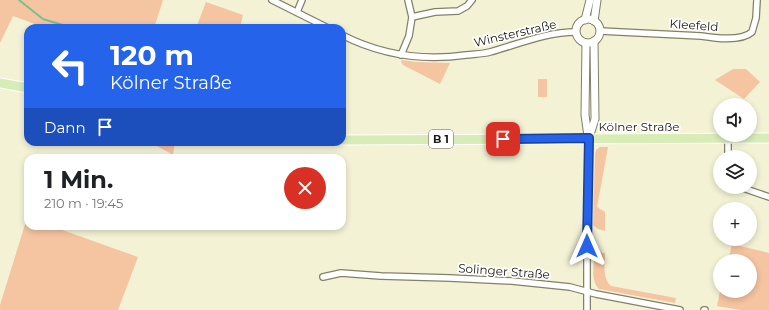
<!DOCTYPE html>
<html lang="de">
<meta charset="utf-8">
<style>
:root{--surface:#fff;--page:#f6f6f6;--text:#202124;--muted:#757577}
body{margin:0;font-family:Montserrat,sans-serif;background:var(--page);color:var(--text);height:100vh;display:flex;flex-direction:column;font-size:15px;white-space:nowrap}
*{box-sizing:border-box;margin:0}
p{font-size:13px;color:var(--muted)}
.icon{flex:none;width:22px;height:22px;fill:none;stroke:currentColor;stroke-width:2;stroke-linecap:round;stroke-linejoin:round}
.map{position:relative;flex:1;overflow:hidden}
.sheet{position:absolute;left:24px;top:154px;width:322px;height:76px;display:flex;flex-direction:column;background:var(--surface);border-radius:12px;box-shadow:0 2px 6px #0003}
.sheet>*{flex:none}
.banner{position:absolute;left:24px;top:24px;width:322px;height:122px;border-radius:12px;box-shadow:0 2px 6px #0003;background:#2563eb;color:#fff;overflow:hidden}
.buttons{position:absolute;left:713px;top:98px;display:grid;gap:8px}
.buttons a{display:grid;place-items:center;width:44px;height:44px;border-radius:50%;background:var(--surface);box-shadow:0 2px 6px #0003;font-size:20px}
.pin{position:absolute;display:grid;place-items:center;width:34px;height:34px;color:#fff;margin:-17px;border-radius:8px;box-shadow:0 2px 6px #0006}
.me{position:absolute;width:44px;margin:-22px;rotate:0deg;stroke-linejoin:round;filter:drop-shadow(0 0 3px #0008)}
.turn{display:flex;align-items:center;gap:14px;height:84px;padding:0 20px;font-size:18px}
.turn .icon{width:52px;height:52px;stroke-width:2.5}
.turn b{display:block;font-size:28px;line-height:34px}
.then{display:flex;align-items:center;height:38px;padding:0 20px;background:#0003;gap:8px;font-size:15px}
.round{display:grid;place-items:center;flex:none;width:42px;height:42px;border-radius:21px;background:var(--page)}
.overview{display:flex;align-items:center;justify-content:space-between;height:68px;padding:0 20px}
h1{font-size:24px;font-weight:700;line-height:30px}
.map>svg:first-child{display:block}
.green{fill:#f5c4a1}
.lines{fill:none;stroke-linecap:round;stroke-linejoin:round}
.stream{stroke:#7dbf88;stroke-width:2}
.minor-casing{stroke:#828066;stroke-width:8}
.tertiary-casing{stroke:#828066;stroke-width:9}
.primary-casing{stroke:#fff;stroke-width:11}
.minor{stroke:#fff;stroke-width:5.5}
.tertiary{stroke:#fff;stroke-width:7}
.primary{stroke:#d8ecb8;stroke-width:9}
.route-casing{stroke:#184099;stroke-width:10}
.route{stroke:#2563eb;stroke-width:7}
.labels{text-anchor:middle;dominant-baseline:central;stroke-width:3.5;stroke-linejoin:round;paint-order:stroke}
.shield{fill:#fff;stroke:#605f58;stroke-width:1}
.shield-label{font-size:11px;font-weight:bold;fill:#1c1b11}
.street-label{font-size:12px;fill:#1c1b11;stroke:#fff}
</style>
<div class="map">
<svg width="769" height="310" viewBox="0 0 769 310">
<rect width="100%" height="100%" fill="#f4f2d5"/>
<g class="green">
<polygon points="0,0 163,0 154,28 46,28 13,16 0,43"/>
<polygon points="206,2 243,15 240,28 196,28"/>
<polygon points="402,60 417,62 450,63 440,84 403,65 401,62"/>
<polygon points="733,69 746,69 760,82 744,99 715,80"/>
<rect x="538" y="79" width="9" height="18"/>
<polygon points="150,142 175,142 173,155"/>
<polygon points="600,147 608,147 597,207 605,212 605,231 598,229 593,225 595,154 596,150"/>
<polygon points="27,218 28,226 51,226 138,257 118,310 0,310 0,305"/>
<polygon points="732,244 769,253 769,310 741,310 717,306 720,291 750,291 750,261 728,261"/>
<path d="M595,252l10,1c0,12 -3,25 6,33l65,12 -1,5 -76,-14c-9,-9 -5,-25 -4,-37z"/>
</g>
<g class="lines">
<polyline class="stream" points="19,0 43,19 66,26 100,27 101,28"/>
<g class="minor-casing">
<g id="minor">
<polyline points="272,0 328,28"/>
<polyline points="408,0 412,17 435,12 458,11 467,6 472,0"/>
<polyline points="297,12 302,0"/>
<path d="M600,31l101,5c13,2 40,6 51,-4l4,-14 1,-18"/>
<path d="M342,35c39,20 81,26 124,20 8,-1 17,-1 24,-3 29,-8 56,-20 86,-20"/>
<polyline points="401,55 409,36 412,17"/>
<polyline points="728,157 728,138"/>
<polyline points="740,187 769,197"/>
<polyline points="323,277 341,273 381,276 450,278 512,281 570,287 596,294 680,310"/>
<polyline points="587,310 587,220 589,138"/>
<polyline points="704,310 705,310"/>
</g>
</g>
<g class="tertiary-casing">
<g id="tertiary">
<circle cx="588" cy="31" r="12"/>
<polyline points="585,20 590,0"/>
<polyline points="594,21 597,0"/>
<polyline points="586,43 585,115 588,136"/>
<polyline points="589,138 595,119 594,41"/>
</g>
</g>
<g class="primary-casing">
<g id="primary">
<polyline points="0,83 28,88"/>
<polyline points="342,140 769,138"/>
</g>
</g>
<use href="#minor" class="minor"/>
<use href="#tertiary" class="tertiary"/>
<use href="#primary" class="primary"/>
</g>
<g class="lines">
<g class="route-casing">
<polyline id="route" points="503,139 589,138 587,246"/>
</g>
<use href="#route" class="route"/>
</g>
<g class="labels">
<rect class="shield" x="429" y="130" width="24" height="18" rx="3"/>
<g class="shield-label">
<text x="441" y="139">B 1</text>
</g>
<g class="street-label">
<text transform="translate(694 25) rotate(4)">Kleefeld</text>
<text transform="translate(515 33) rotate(-13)">Winsterstraße</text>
<text x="639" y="126">Kölner Straße</text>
<text transform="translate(504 271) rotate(4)">Solinger Straße</text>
</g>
</g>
</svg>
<div class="buttons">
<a><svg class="icon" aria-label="sound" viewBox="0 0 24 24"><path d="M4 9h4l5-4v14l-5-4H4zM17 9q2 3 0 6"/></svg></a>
<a><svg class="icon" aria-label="layers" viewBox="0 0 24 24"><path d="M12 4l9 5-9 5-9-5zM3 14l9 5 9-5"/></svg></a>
<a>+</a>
<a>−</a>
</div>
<div class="pin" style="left:503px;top:139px;background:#d93025"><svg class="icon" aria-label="arrive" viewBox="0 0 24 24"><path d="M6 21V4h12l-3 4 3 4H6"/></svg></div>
<svg class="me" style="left:587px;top:246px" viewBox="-20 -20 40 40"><path d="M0-17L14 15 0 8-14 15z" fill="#2563eb" stroke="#fff" stroke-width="4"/></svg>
<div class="banner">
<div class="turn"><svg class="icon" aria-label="left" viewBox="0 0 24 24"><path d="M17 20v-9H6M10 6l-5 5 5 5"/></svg><div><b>120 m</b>Kölner Straße</div></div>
<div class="then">Dann<svg class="icon" aria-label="arrive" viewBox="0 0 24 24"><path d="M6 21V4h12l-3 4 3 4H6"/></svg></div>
</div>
<section class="sheet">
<div class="overview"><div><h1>1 Min.</h1><p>210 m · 19:45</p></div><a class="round" style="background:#d93025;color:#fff"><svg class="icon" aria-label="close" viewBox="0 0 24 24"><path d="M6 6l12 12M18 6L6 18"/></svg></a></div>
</section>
</div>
